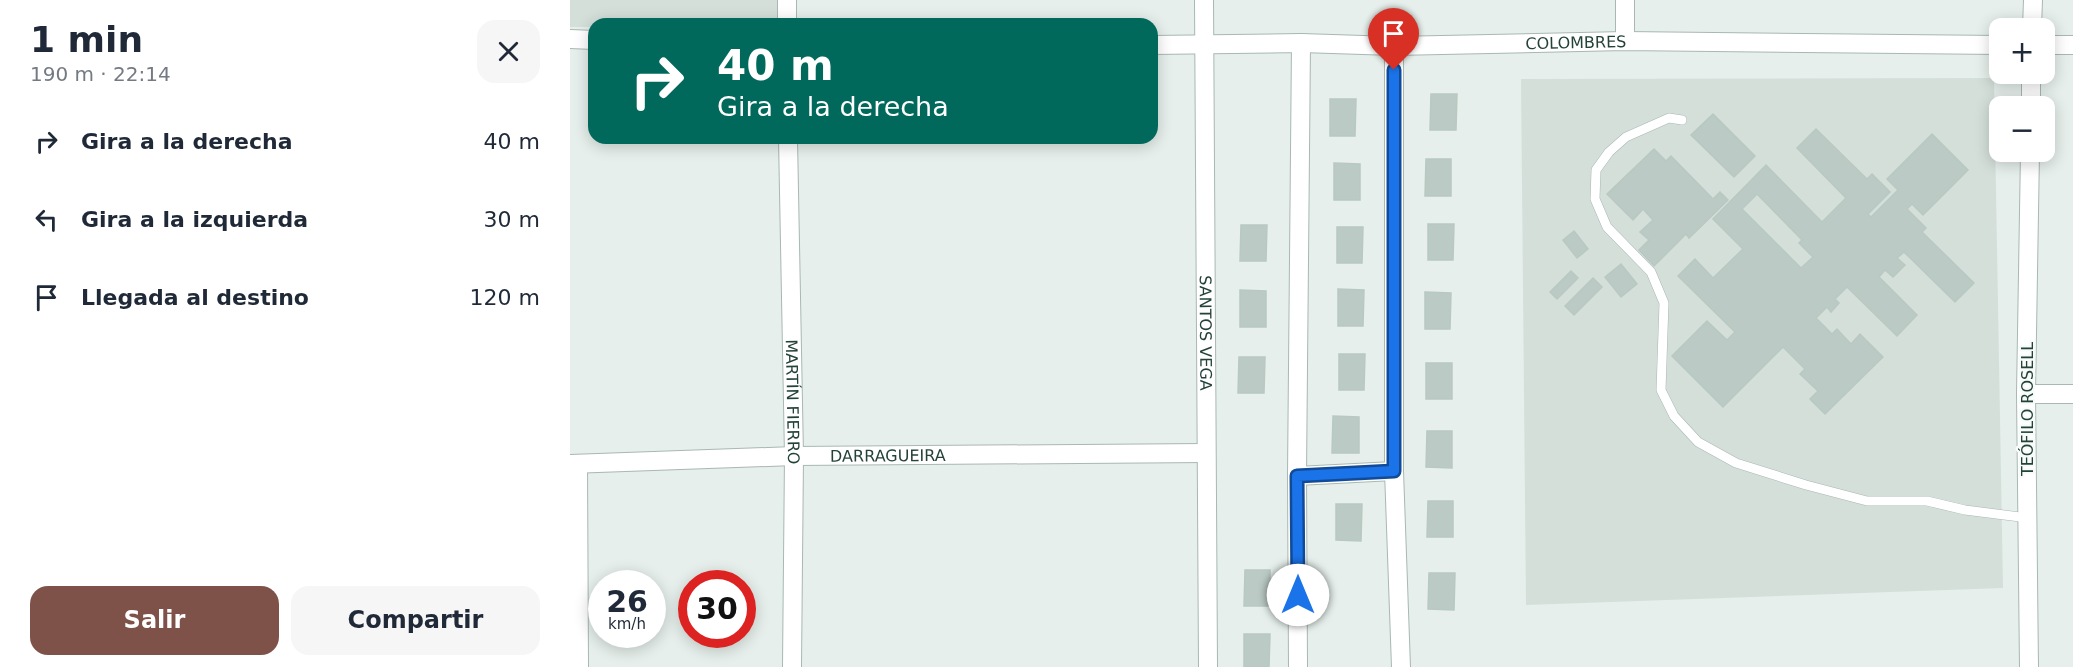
<!DOCTYPE html>
<html lang="es">
<meta charset="utf-8">
<style>
:root{--surface:#fff;--page:#f6f6f7;--text:#1f2937;--muted:#747a83;--accent:#7f5249}
body{margin:0;font-family:"DejaVu Sans",sans-serif;background:var(--page);color:var(--text);height:100vh;display:flex;flex-direction:column;font-size:22px;white-space:nowrap}
*{box-sizing:border-box;margin:0}
p{font-size:20px;color:var(--muted)}
.icon{flex:none;width:33px;height:33px;fill:none;stroke:currentColor;stroke-width:2;stroke-linecap:round;stroke-linejoin:round}
.map{position:relative;flex:1;overflow:hidden}
.details{display:flex;flex-direction:column;background:var(--surface);width:570px}
.details>*{flex:none}
.hud{position:absolute;left:18px;top:18px;width:570px;height:126px;border-radius:18px;box-shadow:0 3px 15px #0003;background:#00695c;color:#fff;overflow:hidden}
.buttons{position:absolute;left:1419px;top:18px;display:grid;gap:12px}
.buttons a{display:grid;place-items:center;width:66px;height:66px;border-radius:12px;background:var(--surface);box-shadow:0 3px 15px #0003;font-size:30px}
.speed{position:absolute;left:18px;top:570px;display:flex;gap:12px;font-size:30px;font-weight:700;text-align:center}
.speed>*{display:grid;place-content:center;width:78px;height:78px;border-radius:50%;background:var(--surface);box-shadow:0 3px 15px #0003;line-height:1}
.speed small{font-size:15px;font-weight:400}
.speed .limit{border:9px solid #d22;background:#fff;color:#111}
.pin{position:absolute;display:grid;place-items:center;width:51px;height:51px;color:#fff;margin:-62px -26px;border-radius:50% 50% 50% 0;rotate:-45deg;box-shadow:0 0 6px #0007}
.pin .icon{rotate:45deg}
.me{position:absolute;width:66px;margin:-33px;rotate:0deg;stroke-linejoin:round;filter:drop-shadow(0 0 4px #0008)}
.turn{display:flex;align-items:center;gap:21px;height:126px;padding:0 30px;font-size:27px}
.turn .icon{width:78px;height:78px;stroke-width:2.5}
.turn b{display:block;font-size:42px;line-height:51px}
.round{display:grid;place-items:center;flex:none;width:63px;height:63px;border-radius:18px;background:var(--page)}
.headline{display:flex;align-items:center;justify-content:space-between;height:102px;padding:0 30px}
h1{font-size:36px;font-weight:700;line-height:45px}
.button{display:flex;gap:12px;margin-top:auto;padding:12px 30px}
.button a{flex:1;height:69px;border-radius:18px;background:var(--accent);color:#fff;font-size:24px;font-weight:700;line-height:69px;text-align:center}
.button a+a{background:var(--page);color:var(--text)}
ul{padding:0;list-style:none}
li{display:flex;align-items:center;gap:18px;height:78px;padding:0 30px}
li div{flex:1}
li b{display:block;font-size:22px}
li em{font-style:normal}
main{display:flex;flex:1;min-height:0}
.map>svg:first-child{display:block}
.built{fill:#d4dfda}
.building{fill:#bbcac4;stroke:#b8c9c2;stroke-width:1.5;fill-rule:evenodd}
.lines{fill:none;stroke-linecap:round;stroke-linejoin:round}
.lane-casing{stroke:#a8b8b2;stroke-width:10}
.street-casing{stroke:#a8b8b2;stroke-width:20}
.lane{stroke:#fff;stroke-width:9}
.street{stroke:#fff;stroke-width:18}
.route-casing{stroke:#114b97;stroke-width:15}
.route{stroke:#1a73e8;stroke-width:10}
.labels{text-anchor:middle;dominant-baseline:central;stroke-width:4.5;stroke-linejoin:round;paint-order:stroke}
.street-label{font-size:16px;fill:#24423a;stroke:#f7fbf9}
</style>
<main>
<section class="details">
<div class="headline"><div><h1>1 min</h1><p>190 m · 22:14</p></div><a class="round"><svg class="icon" aria-label="close" viewBox="0 0 24 24"><path d="M6 6l12 12M18 6L6 18"/></svg></a></div>
<ul>
<li><svg class="icon" aria-label="right" viewBox="0 0 24 24"><path d="M7 20v-9h11M14 6l5 5-5 5"/></svg><div><b>Gira a la derecha</b></div><em>40 m</em></li>
<li><svg class="icon" aria-label="left" viewBox="0 0 24 24"><path d="M17 20v-9H6M10 6l-5 5 5 5"/></svg><div><b>Gira a la izquierda</b></div><em>30 m</em></li>
<li><svg class="icon" aria-label="arrive" viewBox="0 0 24 24"><path d="M6 21V4h12l-3 4 3 4H6"/></svg><div><b>Llegada al destino</b></div><em>120 m</em></li>
</ul>
<div class="button"><a>Salir</a><a>Compartir</a></div>
</section>
<div class="map">
<svg width="1503" height="667" viewBox="0 0 1503 667">
<rect width="100%" height="100%" fill="#e6efeb"/>
<g class="built">
<polygon points="0,0 209,0 209,24 24,24 24,27 0,27"/>
<polygon points="1424,78 1433,588 956,605 951,79"/>
</g>
<g class="building">
<polygon points="861,94 887,94 886,130 860,130"/>
<polygon points="760,99 786,99 785,136 760,136"/>
<polygon points="1143,114 1185,156 1164,177 1121,135"/>
<path d="M1246,129l51,50 5,-5 18,18 -22,22 3,3 27,-27 -11,-11 45,-45 36,36 -45,45 -11,-11 -5,5 19,19 -4,4 52,51 -19,19 -51,-50 -7,6 8,7 -12,12 -8,-7 -6,7 38,38 -20,21 -50,-49 -12,12 4,4 -8,9 -4,-5 -11,11 16,16 5,-5 14,15 9,-10 23,23 -58,57 -15,-15 8,-8 -18,-17 5,-5 -22,-22 -60,60 -51,-51 35,-35 20,19 8,-8 -57,-56 17,-17 18,19 30,-29 -30,-30 53,-54 56,57 24,-24 -49,-50zM1187,194l45,46 -3,3 14,14 -12,11 -59,-59z"/>
<polygon points="1084,149 1096,161 1101,156 1143,199 1150,192 1158,200 1119,238 1116,234 1084,266 1069,250 1079,240 1070,232 1083,220 1073,209 1063,220 1037,194"/>
<polygon points="856,159 881,159 881,196 855,196"/>
<polygon points="764,163 790,164 790,200 764,200"/>
<polygon points="858,224 884,224 883,260 858,260"/>
<polygon points="671,225 697,225 696,261 670,261"/>
<polygon points="767,227 793,227 792,263 767,263"/>
<polygon points="1004,231 1018,249 1007,258 993,240"/>
<polygon points="1051,264 1067,284 1051,297 1035,277"/>
<polygon points="1001,271 1008,278 987,299 980,292"/>
<polygon points="1023,278 1032,287 1004,315 995,306"/>
<polygon points="768,289 794,290 793,326 768,326"/>
<polygon points="670,290 696,291 696,327 670,327"/>
<polygon points="855,292 881,293 880,329 855,329"/>
<polygon points="769,354 795,354 794,390 769,390"/>
<polygon points="669,357 695,357 694,393 668,393"/>
<rect x="856" y="363" width="26" height="36"/>
<polygon points="763,416 789,417 789,453 762,453"/>
<polygon points="857,431 882,431 882,468 856,467"/>
<polygon points="858,501 883,501 883,537 857,537"/>
<polygon points="766,504 792,504 791,541 766,540"/>
<polygon points="675,570 700,570 700,606 674,606"/>
<polygon points="859,573 885,573 884,610 858,609"/>
<polygon points="674,634 700,634 699,667 674,667"/>
</g>
<g class="lines">
<g class="lane-casing">
<polyline id="lane" points="1112,120 1099,118 1056,137 1039,152 1026,170 1025,199 1037,227 1081,272 1094,303 1091,390 1104,416 1128,442 1166,463 1236,485 1297,501 1357,501 1395,510 1458,518"/>
</g>
<g class="street-casing">
<g id="street">
<path id="s1" d="M634,0l4,667"/>
<polyline points="217,24 217,0"/>
<polyline points="1462,28 1463,0"/>
<polyline points="0,39 24,40"/>
<polyline points="1055,41 1055,0"/>
<path id="s2" d="M582,45l149,-2 93,3 231,-5 375,4"/>
<polyline points="1474,45 1503,45"/>
<polyline points="824,46 824,471 831,667"/>
<polyline points="1461,106 1461,74"/>
<path id="s3" d="M218,138l6,318 -2,211"/>
<polyline points="1456,394 1503,394"/>
<path id="s4" d="M0,464l224,-8 412,-3"/>
<polyline points="8,464 9,667"/>
<polyline points="727,476 824,471"/>
<polyline points="728,667 727,476 731,43"/>
<polyline points="1459,667 1456,394 1460,152"/>
</g>
</g>
<use href="#lane" class="lane"/>
<use href="#street" class="street"/>
</g>
<g class="lines">
<g class="route-casing">
<polyline id="route" points="728,595 727,476 824,471 824,70"/>
</g>
<use href="#route" class="route"/>
</g>
<g class="labels">
<g class="street-label">
<text stroke="none"><textPath href="#s2" startOffset="424">COLOMBRES</textPath></text>
<text stroke="none"><textPath href="#s1" startOffset="333">SANTOS VEGA</textPath></text>
<text stroke="none"><textPath href="#s3" startOffset="264">MARTÍN FIERRO</textPath></text>
<text transform="translate(1457 409) rotate(-90)">TEÓFILO ROSELL</text>
<text stroke="none"><textPath href="#s4" startOffset="318">DARRAGUEIRA</textPath></text>
</g>
</g>
</svg>
<div class="buttons">
<a>+</a>
<a>−</a>
</div>
<div class="speed"><div>26<small>km/h</small></div><div class="limit">30</div></div>
<div class="pin" style="left:824px;top:70px;background:#d93025"><svg class="icon" aria-label="arrive" viewBox="0 0 24 24"><path d="M6 21V4h12l-3 4 3 4H6"/></svg></div>
<svg class="me" style="left:728px;top:595px" viewBox="-20 -20 40 40"><circle r="19" fill="#fff"/><path d="M0-13L10 11 0 6-10 11z" fill="#1a73e8"/></svg>
<div class="hud">
<div class="turn"><svg class="icon" aria-label="right" viewBox="0 0 24 24"><path d="M7 20v-9h11M14 6l5 5-5 5"/></svg><div><b>40 m</b>Gira a la derecha</div></div>
</div>
</div>
</main>
